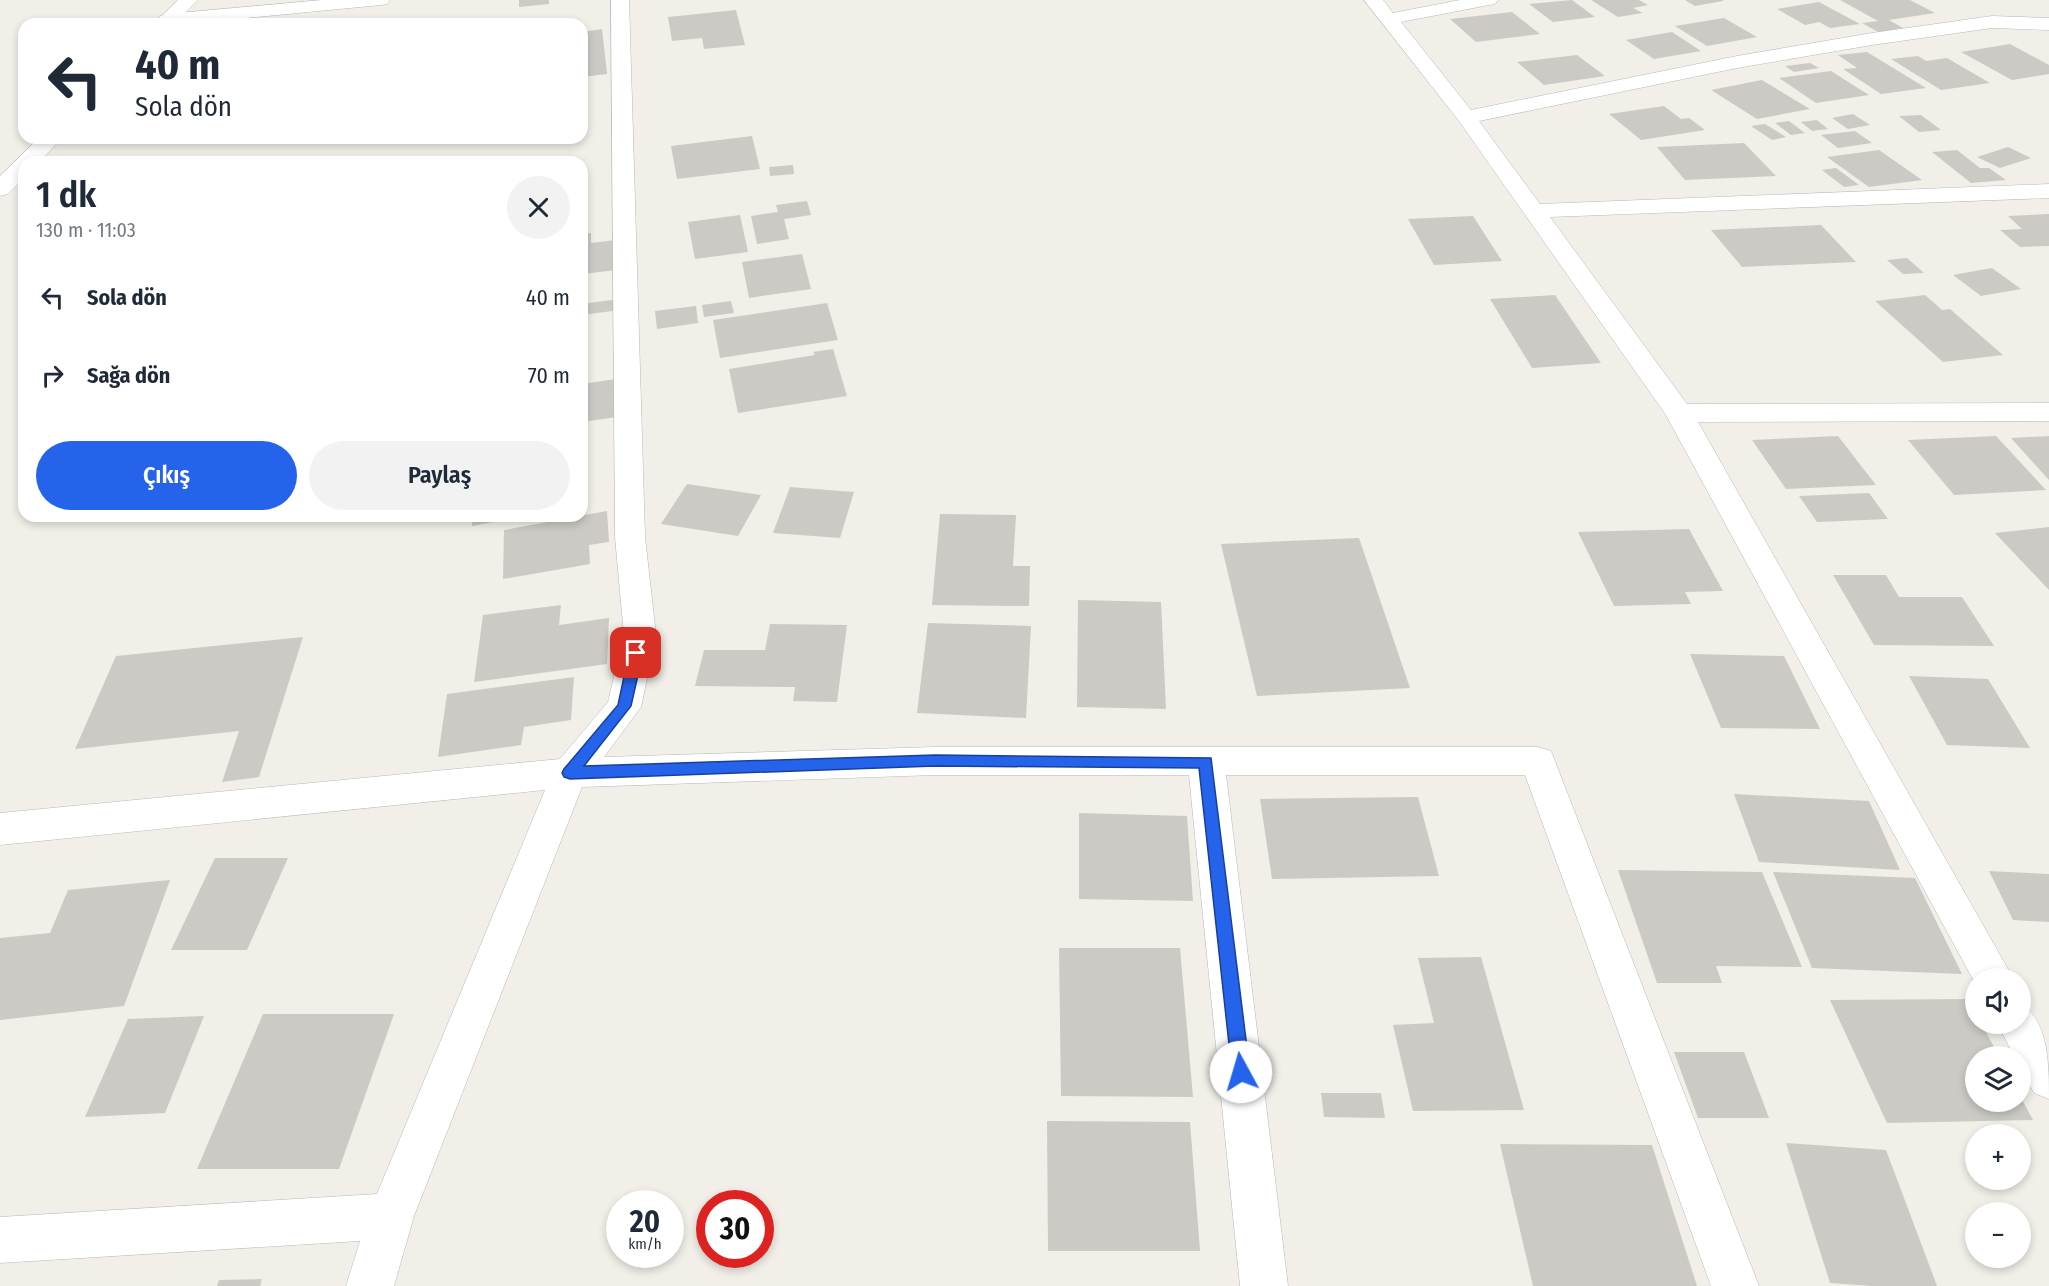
<!DOCTYPE html>
<html lang="tr">
<meta charset="utf-8">
<style>
:root{--surface:#fff;--page:#f2f2f3;--text:#1f2937;--muted:#747a83;--accent:#2563eb}
body{margin:0;font-family:"Fira Sans Condensed",sans-serif;background:var(--page);color:var(--text);height:100vh;display:flex;flex-direction:column;font-size:22px;white-space:nowrap}
*{box-sizing:border-box;margin:0}
p{font-size:20px;color:var(--muted)}
.icon{flex:none;width:33px;height:33px;fill:none;stroke:currentColor;stroke-width:2;stroke-linecap:round;stroke-linejoin:round}
.map{position:relative;flex:1;overflow:hidden}
.sheet{position:absolute;left:18px;top:156px;width:570px;height:366px;display:flex;flex-direction:column;background:var(--surface);border-radius:18px;box-shadow:0 3px 9px #0003}
.sheet>*{flex:none}
.guide{position:absolute;left:18px;top:18px;width:570px;height:126px;border-radius:18px;box-shadow:0 3px 9px #0003;background:#fff;color:var(--text);overflow:hidden}
.buttons{position:absolute;left:1965px;top:968px;display:grid;gap:12px}
.buttons a{display:grid;place-items:center;width:66px;height:66px;border-radius:50%;background:var(--surface);box-shadow:0 3px 9px #0003;font-size:30px}
.speed{position:absolute;left:606px;top:1190px;display:flex;gap:12px;font-size:30px;font-weight:700;text-align:center}
.speed>*{display:grid;place-content:center;width:78px;height:78px;border-radius:50%;background:var(--surface);box-shadow:0 3px 9px #0003;line-height:1}
.speed small{font-size:15px;font-weight:400}
.speed .limit{border:9px solid #d22;background:#fff;color:#111}
.pin{position:absolute;display:grid;place-items:center;width:51px;height:51px;color:#fff;margin:-26px;border-radius:12px;box-shadow:0 3px 9px #0006}
.me{position:absolute;width:66px;margin:-33px;rotate:354deg;stroke-linejoin:round;filter:drop-shadow(0 0 4px #0008)}
.turn{display:flex;align-items:center;gap:21px;height:126px;padding:0 18px;font-size:27px}
.turn .icon{width:78px;height:78px;stroke-width:2.5}
.turn b{display:block;font-size:42px;line-height:51px}
.round{display:grid;place-items:center;flex:none;width:63px;height:63px;border-radius:32px;background:var(--page)}
.head{display:flex;align-items:center;justify-content:space-between;height:102px;padding:0 18px}
h1{font-size:36px;font-weight:600;line-height:45px}
.cta{display:flex;gap:12px;margin-top:auto;padding:12px 18px}
.cta a{flex:1;height:69px;border-radius:36px;background:var(--accent);color:#fff;font-size:24px;font-weight:600;line-height:69px;text-align:center}
.cta a+a{background:var(--page);color:var(--text)}
ul{padding:0;list-style:none}
li{display:flex;align-items:center;gap:18px;height:78px;padding:0 18px}
li div{flex:1}
li b{display:block;font-size:22px}
li em{font-style:normal}
.map>svg:first-child{display:block}
.building{fill:#cccac5}
.lines{fill:none;stroke-linecap:round;stroke-linejoin:round}
.minor-casing{stroke:#b5b8bc;stroke-width:1}
.tertiary-casing{stroke:#b5b8bc;stroke-width:1}
.minor{fill:#fff;fill-rule:evenodd}
.tertiary{fill:#fff;fill-rule:evenodd}
.route{fill:#2563eb;stroke:#184099;stroke-width:1.5}
</style>
<div class="map">
<svg width="2049" height="1286" viewBox="0 0 2049 1286">
<rect width="100%" height="100%" fill="#f1efe8"/>
<g class="building">
<polygon points="519,0 549,0 549,4 519,7"/>
<polygon points="1572,0 1595,17 1553,22 1529,4"/>
<polygon points="1591,0 1639,0 1648,5 1633,8 1643,13 1618,17"/>
<polygon points="1685,0 1723,0 1723,1 1695,6"/>
<polygon points="1840,0 1910,0 1935,13 1889,20 1903,28 1878,32 1862,23 1878,21"/>
<polygon points="1819,2 1860,24 1830,28 1819,22 1805,25 1777,9"/>
<polygon points="736,10 745,45 704,49 702,38 672,41 668,17"/>
<polygon points="1512,12 1540,34 1476,42 1450,19"/>
<polygon points="1724,18 1757,37 1707,46 1675,26"/>
<polygon points="602,29 607,74 582,77 582,32"/>
<polygon points="1672,32 1701,51 1654,59 1626,40"/>
<polygon points="2010,44 2049,65 2049,74 2012,80 1961,52"/>
<polygon points="1867,52 1926,88 1881,94 1843,69 1857,68 1838,55"/>
<polygon points="1577,55 1605,76 1544,85 1517,62"/>
<polygon points="1918,56 1926,61 1947,58 1990,83 1941,90 1891,59"/>
<polygon points="1810,63 1819,68 1794,72 1785,66"/>
<polygon points="1831,71 1869,95 1816,103 1779,78"/>
<polygon points="1762,80 1810,109 1757,119 1711,90"/>
<polygon points="1664,106 1681,119 1689,118 1705,130 1641,140 1609,114"/>
<polygon points="1853,114 1870,125 1848,129 1832,118"/>
<polygon points="1921,115 1941,130 1919,132 1899,116"/>
<polygon points="1817,120 1828,129 1812,131 1801,122"/>
<polygon points="1789,121 1805,133 1791,135 1775,123"/>
<polygon points="1765,124 1786,137 1772,140 1751,126"/>
<polygon points="1855,131 1872,143 1838,148 1821,135"/>
<polygon points="752,136 760,169 677,179 671,146"/>
<polygon points="1744,143 1776,176 1685,180 1657,147"/>
<polygon points="2008,147 2031,158 2000,168 1977,157"/>
<polygon points="1879,150 1922,180 1869,187 1827,157"/>
<polygon points="1957,150 1980,168 1989,168 2006,180 1971,183 1932,152"/>
<polygon points="793,165 794,174 770,176 769,167"/>
<polygon points="1836,168 1859,185 1844,187 1822,170"/>
<polygon points="807,201 811,215 784,219 789,239 757,244 751,216 778,212 776,205"/>
<polygon points="2049,214 2049,246 2020,247 2000,230 2022,229 2008,216"/>
<polygon points="740,215 748,252 695,259 688,222"/>
<polygon points="1473,216 1502,261 1434,265 1408,219"/>
<polygon points="1821,225 1856,262 1742,267 1711,230"/>
<polygon points="591,233 591,243 616,240 617,270 582,274 582,234"/>
<polygon points="802,254 811,289 749,298 742,262"/>
<polygon points="1907,258 1924,273 1903,274 1887,260"/>
<polygon points="1992,268 2021,289 1981,296 1953,275"/>
<polygon points="1555,295 1601,363 1532,368 1490,299"/>
<polygon points="1925,295 1942,310 1950,309 2003,355 1943,362 1875,301"/>
<polygon points="619,299 620,310 582,315 582,304"/>
<polygon points="731,301 734,313 704,317 702,305"/>
<polygon points="827,303 838,340 720,358 713,320"/>
<polygon points="696,306 698,323 657,329 655,311"/>
<polygon points="833,349 847,396 738,413 729,369 815,355 813,352"/>
<polygon points="616,379 617,417 582,422 582,384"/>
<polygon points="1838,436 1876,485 1786,489 1752,440"/>
<polygon points="1996,436 2046,490 1954,495 1908,440"/>
<polygon points="2049,436 2049,480 2011,438"/>
<polygon points="687,484 761,495 738,536 661,524"/>
<polygon points="790,487 854,492 840,538 773,533"/>
<polygon points="1869,493 1888,519 1817,522 1799,496"/>
<polygon points="607,511 609,542 589,545 590,564 503,579 504,530"/>
<polygon points="940,514 1016,515 1013,566 1030,566 1029,606 932,605"/>
<polygon points="472,516 521,516 521,517 472,526"/>
<polygon points="2049,527 2049,590 1995,533"/>
<polygon points="1689,529 1723,591 1685,592 1691,604 1614,606 1578,532"/>
<polygon points="1359,538 1410,688 1257,696 1221,544"/>
<polygon points="1833,575 1886,575 1899,597 1962,597 1994,646 1874,645"/>
<polygon points="1078,600 1161,602 1166,709 1077,707"/>
<polygon points="561,605 559,625 609,618 607,664 474,682 483,615"/>
<polygon points="928,623 1031,626 1026,718 917,713"/>
<polygon points="770,624 847,625 837,702 793,701 795,687 695,686 704,650 765,650"/>
<polygon points="303,637 259,777 222,782 239,731 75,749 116,656"/>
<polygon points="1690,654 1784,656 1820,729 1721,728"/>
<polygon points="1909,676 1988,679 2030,748 1947,745"/>
<polygon points="574,677 571,720 524,727 521,745 438,757 447,694"/>
<polygon points="1734,794 1869,801 1900,870 1759,862"/>
<polygon points="1418,797 1439,876 1272,879 1260,799"/>
<polygon points="1079,813 1187,816 1193,901 1079,899"/>
<polygon points="215,858 288,858 247,950 171,950"/>
<polygon points="1618,870 1762,872 1802,967 1716,966 1722,983 1657,983"/>
<polygon points="1989,871 2049,874 2049,922 2013,920"/>
<polygon points="1773,872 1915,878 1962,974 1812,968"/>
<polygon points="170,880 124,1006 0,1020 0,938 50,933 68,890"/>
<polygon points="1059,948 1180,948 1193,1097 1061,1096"/>
<polygon points="1481,957 1524,1110 1413,1111 1393,1025 1434,1023 1418,958"/>
<polygon points="1968,999 1976,1013 1976,1023 1981,1023 1999,1056 1976,1056 1976,1101 2020,1101 2020,1096 2033,1120 1887,1123 1830,1000"/>
<polygon points="263,1014 394,1014 339,1169 197,1169"/>
<polygon points="204,1016 165,1113 85,1117 128,1019"/>
<polygon points="1674,1052 1744,1052 1769,1118 1698,1118"/>
<polygon points="1321,1093 1381,1093 1385,1118 1324,1117"/>
<polygon points="1047,1121 1190,1122 1200,1251 1048,1251"/>
<polygon points="1786,1143 1886,1150 1937,1286 1872,1286 1830,1283"/>
<polygon points="1500,1144 1652,1145 1697,1286 1533,1286"/>
<polygon points="262,1279 260,1286 217,1286 219,1280"/>
</g>
<g class="lines">
<g class="minor-casing">
<g id="minor">
<polygon points="322,0 390,0 387,4 381,5 184,24 161,24 158,20 160,16 167,14"/>
<polygon points="611,0 629,0 645,537 656,635 641,707 604,757 935,747 1538,747 1551,751 1759,1286 1711,1286 1525,775 1226,775 1288,1286 1240,1286 1189,775 935,775 582,787 414,1216 394,1286 346,1286 360,1241 0,1263 0,1217 377,1194 545,790 0,845 0,813 560,759 608,702 624,635 615,537"/>
<polygon points="1364,0 1383,0 1393,13 1460,0 1498,0 1495,4 1489,5 1401,22 1471,110 1737,56 1872,33 1992,16 2049,18 2049,30 1992,28 1872,45 1737,68 1479,121 1540,204 2049,184 2049,198 1550,217 1687,404 2049,403 2049,421 1698,422 2013,978 1976,978 1976,985 1666,415 1459,121"/>
<path d="M2020,1004c29,15 29,62 29,95l-15,-6 -14,-25v-12h-6l-17,-33h23z"/>
</g>
</g>
<g class="tertiary-casing">
<g id="tertiary">
<polygon points="178,0 198,0 174,24 154,24"/>
<polygon points="39,138 62,138 39,162 24,162 24,178 8,194 0,196 0,176"/>
</g>
</g>
<use href="#minor" class="minor"/>
<use href="#tertiary" class="tertiary"/>
</g>
<polygon class="route" points="636,648 643,653 631,706 584,766 935,755 1211,758 1250,1072 1247,1078 1241,1080 1234,1078 1232,1072 1199,768 935,766 570,779 564,777 562,773 564,769 618,705 629,653"/>
</svg>
<div class="buttons">
<a><svg class="icon" aria-label="sound" viewBox="0 0 24 24"><path d="M4 9h4l5-4v14l-5-4H4zM17 9q2 3 0 6"/></svg></a>
<a><svg class="icon" aria-label="layers" viewBox="0 0 24 24"><path d="M12 4l9 5-9 5-9-5zM3 14l9 5 9-5"/></svg></a>
<a>+</a>
<a>−</a>
</div>
<div class="speed"><div>20<small>km/h</small></div><div class="limit">30</div></div>
<div class="pin" style="left:636px;top:653px;background:#d93025"><svg class="icon" aria-label="arrive" viewBox="0 0 24 24"><path d="M6 21V4h12l-3 4 3 4H6"/></svg></div>
<svg class="me" style="left:1241px;top:1072px" viewBox="-20 -20 40 40"><circle r="19" fill="#fff"/><path d="M0-13L10 11 0 6-10 11z" fill="#2563eb"/></svg>
<div class="guide">
<div class="turn"><svg class="icon" aria-label="left" viewBox="0 0 24 24"><path d="M17 20v-9H6M10 6l-5 5 5 5"/></svg><div><b>40 m</b>Sola dön</div></div>
</div>
<section class="sheet">
<div class="head"><div><h1>1 dk</h1><p>130 m · 11:03</p></div><a class="round"><svg class="icon" aria-label="close" viewBox="0 0 24 24"><path d="M6 6l12 12M18 6L6 18"/></svg></a></div>
<ul>
<li><svg class="icon" aria-label="left" viewBox="0 0 24 24"><path d="M17 20v-9H6M10 6l-5 5 5 5"/></svg><div><b>Sola dön</b></div><em>40 m</em></li>
<li><svg class="icon" aria-label="right" viewBox="0 0 24 24"><path d="M7 20v-9h11M14 6l5 5-5 5"/></svg><div><b>Sağa dön</b></div><em>70 m</em></li>
</ul>
<div class="cta"><a>Çıkış</a><a>Paylaş</a></div>
</section>
</div>
